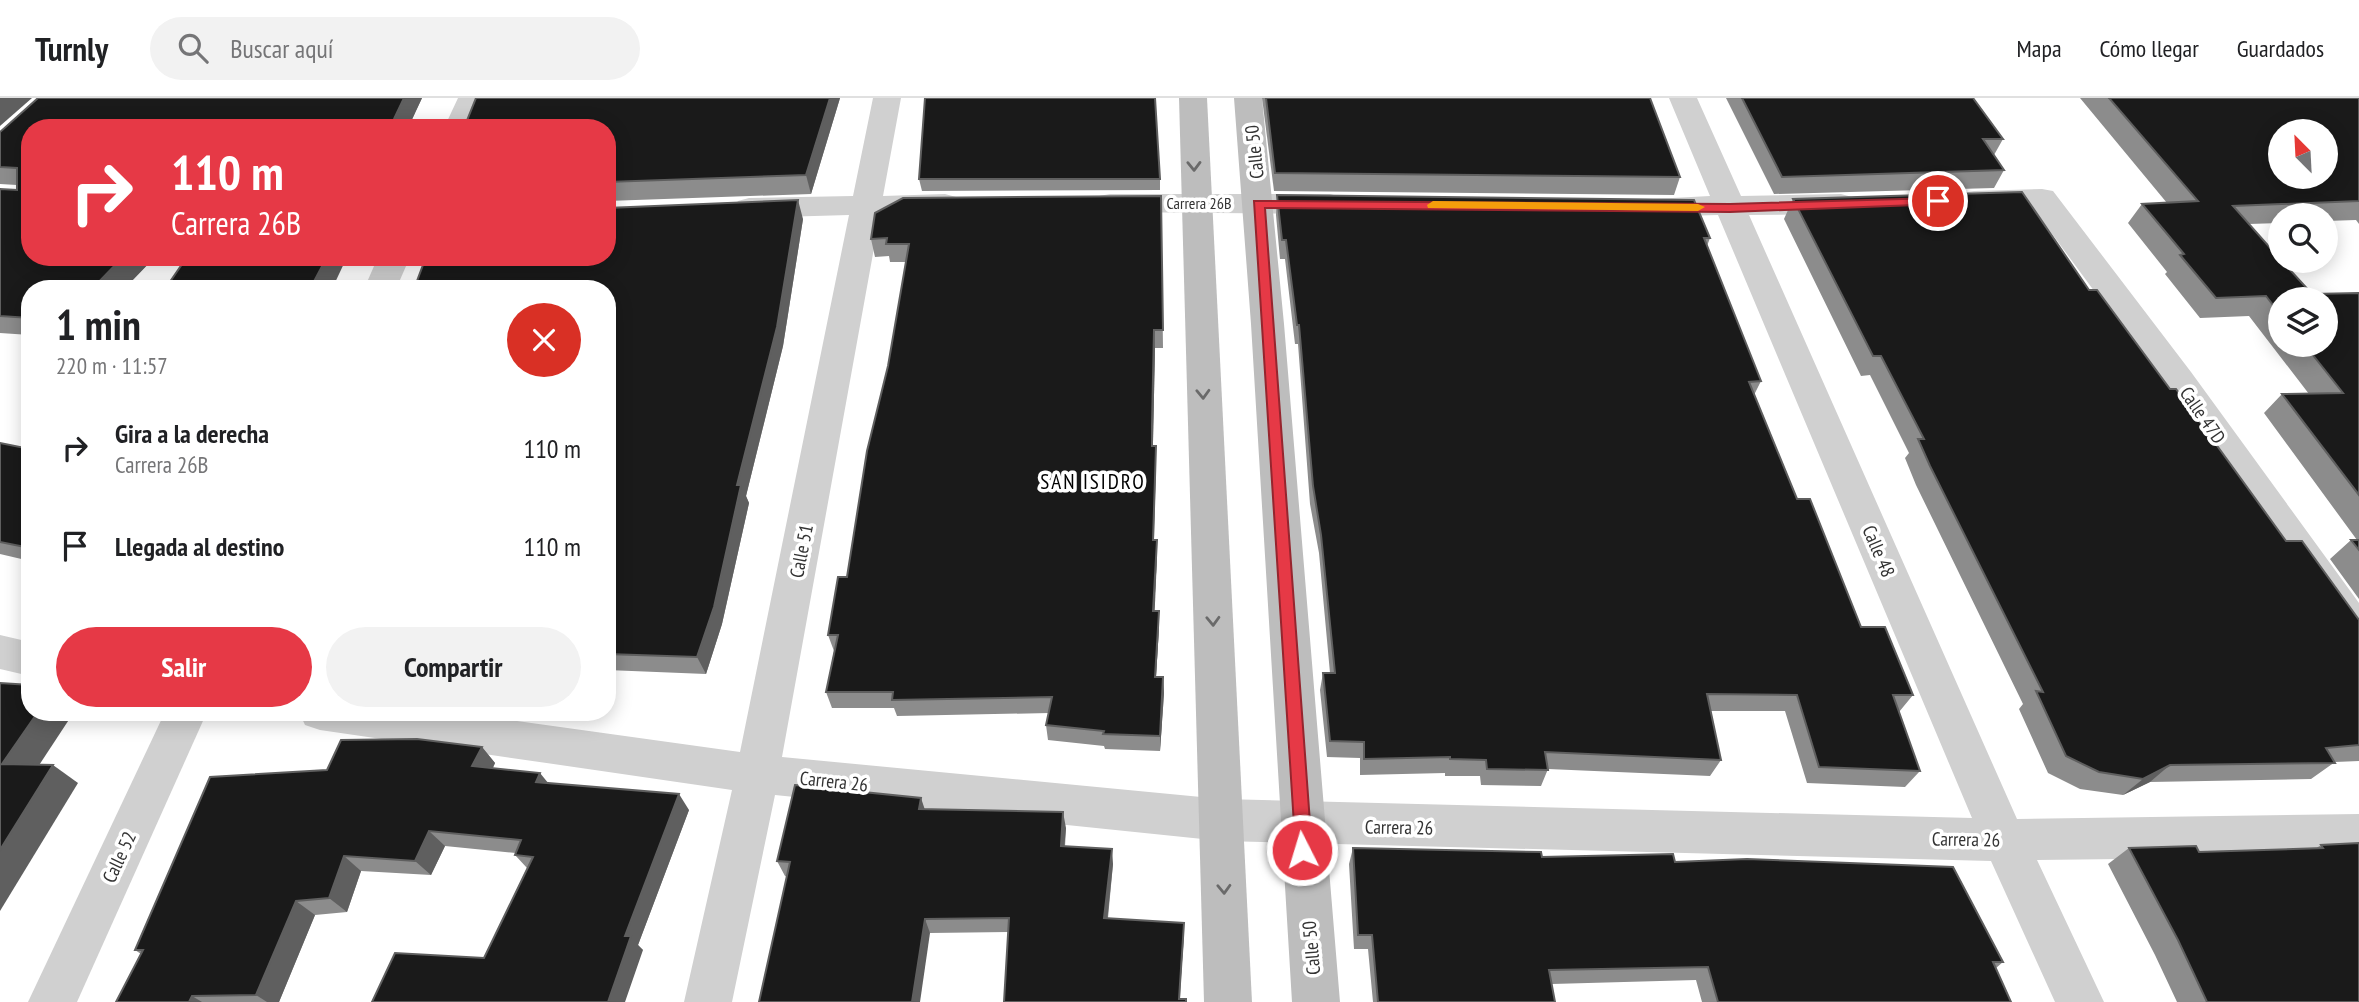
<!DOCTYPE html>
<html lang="es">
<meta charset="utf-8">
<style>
:root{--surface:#fff;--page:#f2f2f2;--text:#202124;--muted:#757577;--line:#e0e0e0;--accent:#e63946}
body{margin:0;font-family:"PT Sans Narrow",sans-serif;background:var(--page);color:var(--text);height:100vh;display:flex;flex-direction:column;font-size:26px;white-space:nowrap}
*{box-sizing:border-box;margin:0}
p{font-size:23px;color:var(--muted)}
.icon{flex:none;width:38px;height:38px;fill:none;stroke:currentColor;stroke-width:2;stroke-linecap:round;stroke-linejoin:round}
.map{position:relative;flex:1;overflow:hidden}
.details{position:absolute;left:21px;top:182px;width:595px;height:441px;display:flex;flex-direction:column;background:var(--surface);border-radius:28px;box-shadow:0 4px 18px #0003}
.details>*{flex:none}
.banner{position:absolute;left:21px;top:21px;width:595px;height:147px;border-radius:28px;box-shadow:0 4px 18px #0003;background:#e63946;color:#fff;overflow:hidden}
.needle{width:46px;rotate:336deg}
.buttons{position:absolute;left:2268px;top:21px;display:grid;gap:14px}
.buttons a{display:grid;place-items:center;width:70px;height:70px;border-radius:50%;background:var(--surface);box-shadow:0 4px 18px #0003;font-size:35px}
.pin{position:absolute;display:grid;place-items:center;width:60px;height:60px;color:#fff;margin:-30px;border:4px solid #fff;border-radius:50%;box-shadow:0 2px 7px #0007}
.me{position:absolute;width:77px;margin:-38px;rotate:355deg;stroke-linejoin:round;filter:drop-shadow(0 0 5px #0008)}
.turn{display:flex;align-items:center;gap:24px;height:147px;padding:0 35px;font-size:32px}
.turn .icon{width:91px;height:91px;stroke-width:2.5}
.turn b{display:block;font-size:49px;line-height:60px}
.round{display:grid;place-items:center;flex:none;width:74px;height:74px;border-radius:37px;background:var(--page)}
.headline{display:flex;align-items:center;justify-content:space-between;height:119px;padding:0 35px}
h1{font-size:42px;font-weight:600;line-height:52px}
.cta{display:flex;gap:14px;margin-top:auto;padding:14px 35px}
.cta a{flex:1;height:80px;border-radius:42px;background:var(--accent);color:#fff;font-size:28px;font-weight:600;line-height:80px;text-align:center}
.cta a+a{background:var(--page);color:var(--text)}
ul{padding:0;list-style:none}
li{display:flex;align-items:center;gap:21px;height:98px;padding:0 35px}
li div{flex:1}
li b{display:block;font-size:26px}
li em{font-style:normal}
header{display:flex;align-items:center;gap:42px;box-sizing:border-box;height:98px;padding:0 35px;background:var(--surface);border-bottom:2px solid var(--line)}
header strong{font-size:33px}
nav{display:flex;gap:38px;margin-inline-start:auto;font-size:24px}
.search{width:490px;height:63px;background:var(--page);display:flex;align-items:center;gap:18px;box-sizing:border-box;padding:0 24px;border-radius:38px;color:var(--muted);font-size:26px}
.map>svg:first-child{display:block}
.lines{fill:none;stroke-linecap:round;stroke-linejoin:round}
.street{fill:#d0d0d0;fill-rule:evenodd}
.secondary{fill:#bdbdbd;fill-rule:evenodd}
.wall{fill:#8c8c8c;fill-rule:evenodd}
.shaded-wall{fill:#5f5f5f}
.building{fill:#1a1a1a;stroke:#5f5f5f;stroke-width:2;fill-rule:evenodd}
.oneway{stroke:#6a6a6a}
.route{fill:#e63946;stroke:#96252e;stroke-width:2}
.slow{fill:#f59e0b}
.labels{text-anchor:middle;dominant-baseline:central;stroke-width:7;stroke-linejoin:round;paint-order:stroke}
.far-street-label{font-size:16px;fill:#333;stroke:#fff}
.street-label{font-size:19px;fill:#333;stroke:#fff}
.neighbourhood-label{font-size:21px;letter-spacing:2px;fill:#000;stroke:#fff}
</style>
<header>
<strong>Turnly</strong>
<div class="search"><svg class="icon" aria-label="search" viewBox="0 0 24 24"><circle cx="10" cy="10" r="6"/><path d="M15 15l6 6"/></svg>Buscar aquí</div>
<nav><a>Mapa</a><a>Cómo llegar</a><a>Guardados</a></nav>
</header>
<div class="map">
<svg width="2359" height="904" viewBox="0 0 2359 904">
<rect width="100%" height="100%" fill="#fff"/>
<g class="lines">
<g class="street">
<polygon points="458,0 486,0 472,30 444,30"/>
<polygon points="873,0 901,0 883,98 945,96 956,99 960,106 956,113 880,117 782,659 1222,701 1972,720 1718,117 1645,119 1634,116 1630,109 1634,102 1710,98 1669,0 1697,0 1741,98 1841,96 1852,99 1856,106 1852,113 1841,116 1749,117 2017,721 2359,716 2359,758 2037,762 2104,904 2055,904 1991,763 1222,743 775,697 732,904 684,904 732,692 320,632 305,627 299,614 453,614 740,654 849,117 749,120 738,117 734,110 738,103 749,100 853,98"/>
<polygon points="2042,91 2053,93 2191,274 2359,505 2359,553 2345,548 2167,292 2033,110 1974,111 1963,109 1959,102 1963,95 1974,93"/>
<polygon points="1110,96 1330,96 1341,99 1345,106 1341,113 1330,116 1110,114 1099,112 1095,105 1099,98"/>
<polygon points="378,159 410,159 396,191 364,191"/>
<polygon points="0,537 30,544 30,578 0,571"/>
<polygon points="165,614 207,614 77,904 28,904"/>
</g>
<g class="secondary">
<polygon points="1179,0 1207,0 1252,904 1204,904"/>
<polygon points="1234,0 1262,0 1284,226 1340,904 1292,904 1251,226"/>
</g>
</g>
<g class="wall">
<polygon points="38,0 422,0 408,30 30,30 30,159 155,159 124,191 30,191 30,237 0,235 0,91 17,92 17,87 0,86 0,34"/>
<polygon points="476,0 840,0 811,96 607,103 607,30"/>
<polygon points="1262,0 1650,0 1680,79 1674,97 1274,93"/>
<polygon points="1726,0 1973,0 2003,41 1994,57 2004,72 1994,90 1774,96"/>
<path d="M2080,0h279v126l-3,-4 -30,1v-6h-46v8l-31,1 63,70 47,-1v306l-29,-40 21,-19h6l-93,-127 18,-19h27l-60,-78 -49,2 -35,-44 2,-2 -39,-49 14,-19 25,-1zM2280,201l46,46h-46z"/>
<polygon points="919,81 1160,81 1160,92 922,93"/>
<polygon points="1277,97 1710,140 1707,148 1761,283 1754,297 1797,401 1861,529 1913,597 1899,614 1920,673 1905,689 1807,685 1785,613 1711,613 1721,662 1710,678 1548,671 1541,688 1481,687 1480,678 1445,678 1445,675 1360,677 1360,660 1327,659 1320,592 1323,575 1330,575 1319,455 1310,406 1298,246 1295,246 1285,161 1280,161 1276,117"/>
<polygon points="1161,98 1163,250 1155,250 1153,344 1153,348 1156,348 1156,365 1154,442 1157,442 1157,459 1154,513 1159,530 1156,579 1163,579 1164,595 1160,653 1105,651 1104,648 1048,642 1046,627 1049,615 897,618 894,610 832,610 826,594 834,553 828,537 847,479 888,268 906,164 890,164 889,158 875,159 871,141"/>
<polygon points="1793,101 2089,192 2170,291 2286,443 2359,522 2359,663 2335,664 2311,681 2150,684 2123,697 2080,691 2048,675 2019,611 2023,606 1916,387 1905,360 1909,355 1870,277 1861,278 1784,121"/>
<polygon points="803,121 783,248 746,398 749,405 722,526 706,576 607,572 607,191"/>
<polygon points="0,345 30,351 30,463 0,456"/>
<polygon points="482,649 495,665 493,670 548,685 689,712 638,847 643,852 484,860 527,770 515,757 516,755 445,748 431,777 361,773 347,814 315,817 279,904 116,904 141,856 135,852 327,672"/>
<polygon points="925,711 1066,730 1065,749 1113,766 1108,820 1184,825 1180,901 1186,904 1008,834 930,835 785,778 777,763"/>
<polygon points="2359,745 2359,904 2177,904 2155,857 2108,766 2129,750 2199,754 2315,751 2321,747"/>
<polygon points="1353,750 1675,764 2003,864 1996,870 2011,904 1702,904 1696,882 1552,886 1555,904 1373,904 1368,851 1354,851 1349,766"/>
</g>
<g class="shaded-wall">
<polygon points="0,0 32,0 0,28"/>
<polygon points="404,0 422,0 408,30 388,30"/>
<polygon points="830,0 840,0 811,96 806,77"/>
<polygon points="798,102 803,121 783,248 746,398 749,405 722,526 706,576 697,559 737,387"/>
<polygon points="123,159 155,159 124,191 92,191"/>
<polygon points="327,159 347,159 332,191 310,191"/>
<polygon points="1154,232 1155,250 1153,344 1152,327"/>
<polygon points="1156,348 1156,365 1153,459 1153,442"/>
<polygon points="1157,442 1157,459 1154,529 1153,513"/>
<polygon points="1159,513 1159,530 1155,594 1155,579"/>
<polygon points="1163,579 1164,595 1160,653 1160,638"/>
<polygon points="38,614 74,614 28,684 2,666"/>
<polygon points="482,649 495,665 486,684 472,668"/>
<polygon points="53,667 78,685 0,813 0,752"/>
<polygon points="2170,667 2150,684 2123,697 2143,681"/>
<polygon points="540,675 553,691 536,684"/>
<polygon points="679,696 689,712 638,847 643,852 625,904 608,904 625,838"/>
<polygon points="921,700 926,715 919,711"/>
<polygon points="1063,714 1066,730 1063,763 1061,748"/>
<polygon points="429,733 445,748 431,777 415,763"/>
<polygon points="1112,751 1113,766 1106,834 1104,820"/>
<polygon points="344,758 361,773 347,814 329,800"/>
<polygon points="296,803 315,817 279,904 267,904 256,897"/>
<polygon points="925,821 930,835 920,904 912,904"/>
<polygon points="1184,825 1184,839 1179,904"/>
<polygon points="192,898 202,904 189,904"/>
</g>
<g class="building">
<polygon points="38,0 404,0 394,21 388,30 30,30 30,159 123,159 92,191 30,191 30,220 0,218 0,91 17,92 17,70 0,69 0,34"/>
<polygon points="476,0 830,0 806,77 607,84 607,30 464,30"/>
<polygon points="925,0 1155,0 1160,81 919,81"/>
<polygon points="1266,0 1650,0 1680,79 1275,75"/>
<polygon points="1742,0 1973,0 2003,41 1983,41 2004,72 1782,79"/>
<path d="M2109,0h250v103l-126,5 47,53v2h2l30,33 47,-1v202l-77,-101 61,-1 -38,-48h21v-46h-46v15l-14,-18 -50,2 -36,-43 4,-1 -42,-50 56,-3zM2280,33h46v46h-46z"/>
<polygon points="2022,94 2089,192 2097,192 2170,291 2176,291 2286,443 2302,443 2359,522 2359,647 2326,650 2335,665 2170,667 2143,681 2099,674 2066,658 2036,593 2043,594 1930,368 1918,341 1924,341 1881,258 1873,258 1793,101"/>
<polygon points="1277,97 1694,102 1710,140 1704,140 1761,283 1749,284 1797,401 1810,401 1861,529 1885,529 1913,597 1893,597 1920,673 1819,669 1797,597 1707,596 1721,662 1545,654 1548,672 1487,671 1486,662 1450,661 1450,659 1364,661 1364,644 1330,643 1323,575 1335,575 1321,437 1313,388 1299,227 1297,227 1286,142 1282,142"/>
<polygon points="1161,98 1163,232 1154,232 1152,327 1152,348 1156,348 1153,442 1157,442 1153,513 1159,513 1155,579 1163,579 1160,638 1103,636 1104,633 1046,627 1052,599 892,602 893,594 826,594 838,537 828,537 838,479 847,479 867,353 888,268 909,146 886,146 887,140 871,141 875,115 903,100"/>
<polygon points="798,102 777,229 737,387 741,387 714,509 697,559 607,556 607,191 414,191 426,159 607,159 607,110"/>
<polygon points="187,159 327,159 310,191 165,191"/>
<polygon points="0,345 30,351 30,450 0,444"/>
<polygon points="2351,442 2359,442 2359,452"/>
<polygon points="0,585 30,587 30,614 38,614 2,666 53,667 0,752"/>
<polygon points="417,641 482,649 472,668 540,675 536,684 679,696 625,838 631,838 608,904 372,904 395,855 484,860 533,759 515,757 521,742 429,733 415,763 344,758 329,800 296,803 256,897 192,898 189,904 116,904 143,852 135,852 210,679 327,672 341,642"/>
<polygon points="795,687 921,700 919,711 1063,714 1061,748 1112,751 1104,820 1184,825 1179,901 1186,901 1186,904 1004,904 1009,820 925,821 912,904 759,904 790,764 777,763"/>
<polygon points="2359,745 2359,904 2207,904 2178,842 2129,750 2196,748 2199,754 2323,750 2321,747"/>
<polygon points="1353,750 1541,754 1542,759 1673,756 1675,764 1747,761 1953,769 2003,864 1993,864 2011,904 1718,904 1708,869 1549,872 1555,904 1378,904 1372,837 1358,837"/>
</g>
<defs><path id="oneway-chevron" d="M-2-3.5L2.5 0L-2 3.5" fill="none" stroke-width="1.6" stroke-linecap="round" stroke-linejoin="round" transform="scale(1.75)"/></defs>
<g class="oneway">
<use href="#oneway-chevron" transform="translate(1194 68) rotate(89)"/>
<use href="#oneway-chevron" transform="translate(1203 296) rotate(88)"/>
<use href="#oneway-chevron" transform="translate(1213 523) rotate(88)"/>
<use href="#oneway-chevron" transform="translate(1224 791) rotate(88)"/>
</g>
<polygon class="route" points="1938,100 1944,103 1943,106 1730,114 1265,110 1312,752 1309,758 1302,761 1296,758 1254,103 1730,106"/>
<polygon class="slow" points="1433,103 1698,106 1705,109 1698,113 1428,110 1427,107"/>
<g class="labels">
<g class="far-street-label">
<text x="1199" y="105">Carrera 26B</text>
</g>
<g class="street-label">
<text transform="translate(1254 54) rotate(-96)">Calle 50</text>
<text transform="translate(2203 317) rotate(55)">Calle 47D</text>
<text transform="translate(801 453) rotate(-79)">Calle 51</text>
<text transform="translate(1879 453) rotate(67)">Calle 48</text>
<text transform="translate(834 683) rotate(6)">Carrera 26</text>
<text transform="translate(1399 729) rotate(1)">Carrera 26</text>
<text transform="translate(1966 741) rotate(1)">Carrera 26</text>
<text transform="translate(119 759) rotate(-65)">Calle 52</text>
<text transform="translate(1311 850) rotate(-95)">Calle 50</text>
</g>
<g class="neighbourhood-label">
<text x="1093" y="383">SAN ISIDRO</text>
</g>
</g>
</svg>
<div class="buttons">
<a><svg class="needle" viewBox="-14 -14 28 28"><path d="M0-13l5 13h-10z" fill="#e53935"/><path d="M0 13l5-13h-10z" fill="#757577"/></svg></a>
<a><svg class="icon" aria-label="search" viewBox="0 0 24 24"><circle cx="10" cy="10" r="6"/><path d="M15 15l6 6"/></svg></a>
<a><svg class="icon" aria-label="layers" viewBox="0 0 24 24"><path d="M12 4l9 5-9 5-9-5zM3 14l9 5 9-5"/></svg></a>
</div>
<div class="pin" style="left:1938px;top:103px;background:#d93025"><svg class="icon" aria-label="arrive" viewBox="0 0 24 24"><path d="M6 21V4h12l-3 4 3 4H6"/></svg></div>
<svg class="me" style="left:1302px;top:752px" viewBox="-20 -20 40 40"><circle r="17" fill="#e63946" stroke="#fff" stroke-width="3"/><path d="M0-11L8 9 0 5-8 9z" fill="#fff"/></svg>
<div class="banner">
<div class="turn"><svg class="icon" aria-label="right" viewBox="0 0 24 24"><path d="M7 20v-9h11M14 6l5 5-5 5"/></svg><div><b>110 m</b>Carrera 26B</div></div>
</div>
<section class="details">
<div class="headline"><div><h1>1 min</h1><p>220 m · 11:57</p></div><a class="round" style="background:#d93025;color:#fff"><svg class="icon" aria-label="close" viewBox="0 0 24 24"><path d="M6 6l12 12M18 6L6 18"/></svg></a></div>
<ul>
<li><svg class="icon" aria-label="right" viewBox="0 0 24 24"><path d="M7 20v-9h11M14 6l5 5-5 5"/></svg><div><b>Gira a la derecha</b><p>Carrera 26B</p></div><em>110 m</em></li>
<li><svg class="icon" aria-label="arrive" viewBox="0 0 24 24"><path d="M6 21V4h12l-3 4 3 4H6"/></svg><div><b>Llegada al destino</b></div><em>110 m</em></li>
</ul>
<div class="cta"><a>Salir</a><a>Compartir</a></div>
</section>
</div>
